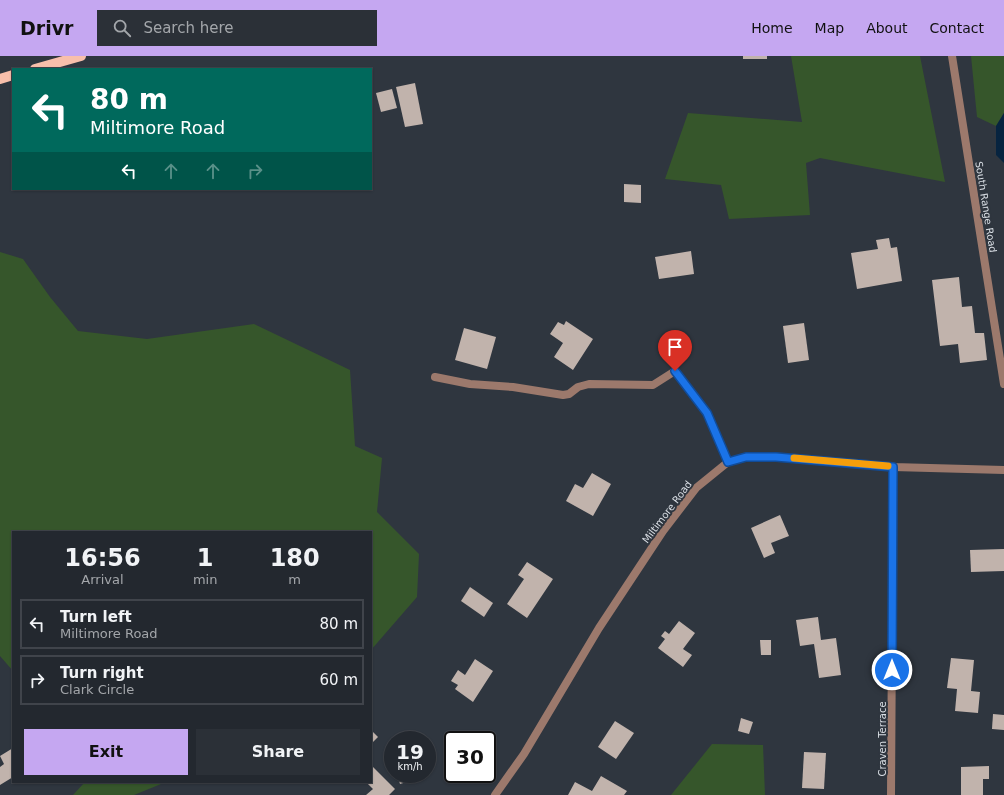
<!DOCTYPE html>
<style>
:root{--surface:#23282f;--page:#2b3037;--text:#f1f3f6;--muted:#a3a6aa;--line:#40444b;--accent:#c5a7f1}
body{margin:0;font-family:"DejaVu Sans",sans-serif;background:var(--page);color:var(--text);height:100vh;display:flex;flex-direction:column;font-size:15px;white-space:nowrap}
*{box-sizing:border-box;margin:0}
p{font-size:13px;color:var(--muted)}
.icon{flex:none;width:22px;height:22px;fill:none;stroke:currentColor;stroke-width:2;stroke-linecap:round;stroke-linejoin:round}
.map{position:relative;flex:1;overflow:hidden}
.sheet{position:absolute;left:12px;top:475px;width:360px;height:252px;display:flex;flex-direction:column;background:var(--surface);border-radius:0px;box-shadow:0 1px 3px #0004,0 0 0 1px var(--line)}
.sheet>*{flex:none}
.hud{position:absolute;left:12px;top:12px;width:360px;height:122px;border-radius:0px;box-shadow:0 1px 3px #0004,0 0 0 1px var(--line);background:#00695c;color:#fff;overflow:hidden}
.speed{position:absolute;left:384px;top:675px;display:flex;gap:8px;font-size:20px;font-weight:700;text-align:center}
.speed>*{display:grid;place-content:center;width:52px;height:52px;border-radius:50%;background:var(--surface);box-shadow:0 1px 3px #0004,0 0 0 1px var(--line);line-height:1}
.speed small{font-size:10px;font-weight:400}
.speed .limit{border:2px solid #111;border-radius:6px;background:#fff;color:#111}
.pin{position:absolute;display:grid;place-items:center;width:34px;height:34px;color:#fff;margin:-41px -17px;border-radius:50% 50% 50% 0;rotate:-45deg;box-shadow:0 0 4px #0007}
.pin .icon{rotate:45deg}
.me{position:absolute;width:44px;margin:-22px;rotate:0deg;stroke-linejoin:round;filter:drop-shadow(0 0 3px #0008)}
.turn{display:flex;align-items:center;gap:14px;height:84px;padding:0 12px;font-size:18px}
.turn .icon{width:52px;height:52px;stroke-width:2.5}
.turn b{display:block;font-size:28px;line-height:34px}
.lanes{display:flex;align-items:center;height:38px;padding:0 12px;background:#0003;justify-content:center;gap:20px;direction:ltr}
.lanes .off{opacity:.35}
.eta{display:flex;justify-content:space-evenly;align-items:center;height:68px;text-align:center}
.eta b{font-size:24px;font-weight:600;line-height:28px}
.cta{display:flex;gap:8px;margin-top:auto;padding:8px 12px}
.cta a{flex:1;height:46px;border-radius:0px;background:var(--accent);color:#111;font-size:16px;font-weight:600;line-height:46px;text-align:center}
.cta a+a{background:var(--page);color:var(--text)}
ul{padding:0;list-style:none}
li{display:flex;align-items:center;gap:12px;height:50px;margin:0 8px 6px;padding:0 4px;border:2px solid var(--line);border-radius:0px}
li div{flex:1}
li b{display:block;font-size:15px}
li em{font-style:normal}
header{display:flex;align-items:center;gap:24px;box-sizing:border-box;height:56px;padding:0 20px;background:var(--accent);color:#111}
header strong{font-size:19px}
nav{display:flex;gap:22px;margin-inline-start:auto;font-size:14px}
.search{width:280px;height:36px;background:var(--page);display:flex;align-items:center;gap:10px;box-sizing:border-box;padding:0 14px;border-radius:0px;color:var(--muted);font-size:15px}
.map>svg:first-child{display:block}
.green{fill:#36562b}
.water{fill:#072440}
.building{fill:#c1b3ac}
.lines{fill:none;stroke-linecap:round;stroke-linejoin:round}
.service{stroke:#9c796c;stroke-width:8}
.minor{stroke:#9c796c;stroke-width:8}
.primary{stroke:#f8bfab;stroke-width:10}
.route-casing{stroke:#114b97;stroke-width:10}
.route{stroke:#1a73e8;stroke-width:7}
.slow{stroke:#f59e0b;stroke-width:7}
.labels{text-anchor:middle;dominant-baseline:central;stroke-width:4;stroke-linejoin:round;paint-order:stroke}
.street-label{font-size:10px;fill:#dadfe5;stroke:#2f363f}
</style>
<header>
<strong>Drivr</strong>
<div class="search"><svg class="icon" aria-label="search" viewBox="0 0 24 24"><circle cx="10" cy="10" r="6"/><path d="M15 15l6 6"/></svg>Search here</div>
<nav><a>Home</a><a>Map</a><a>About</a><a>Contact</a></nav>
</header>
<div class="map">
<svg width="1004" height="739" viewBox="0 0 1004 739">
<rect width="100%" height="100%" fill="#2f363f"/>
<g class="green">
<polygon points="791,0 920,0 945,126 820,102 806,107 810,159 729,163 721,129 665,123 688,57 802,66"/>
<polygon points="971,0 1004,0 1004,57 996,70 977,61"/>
<polygon points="0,196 23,203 50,241 78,275 147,283 254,268 350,314 355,390 382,402 377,456 419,498 417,541 371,594 371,476 13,476 13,615 0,600"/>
<polygon points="712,688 763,689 765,739 671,739"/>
<polygon points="85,726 166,726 134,739 73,739"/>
</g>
<polygon class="water" points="1004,57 1004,107 996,99 996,70"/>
<g class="building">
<rect x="743" y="0" width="24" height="3"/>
<polygon points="415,27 423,68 405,71 396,31"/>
<polygon points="392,33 397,52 381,56 376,37"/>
<polygon points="624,128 641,129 641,147 624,146"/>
<polygon points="889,182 891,192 897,191 902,225 857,233 851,197 878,193 876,184"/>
<polygon points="691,195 694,218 659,223 655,201"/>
<polygon points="959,221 962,251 972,250 975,277 984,277 987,304 960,307 958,288 940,290 932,224"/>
<polygon points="566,265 593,283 573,314 554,301 563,287 550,278 558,266 564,269"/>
<polygon points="804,267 809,304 788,307 783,270"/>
<polygon points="464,272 496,281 487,313 455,304"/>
<polygon points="592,417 611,428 593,460 566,445 575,428 583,432"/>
<polygon points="780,459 789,480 771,487 775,497 764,502 751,472"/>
<polygon points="1004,493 1004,515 971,516 970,494"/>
<polygon points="527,506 553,523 527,562 507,548 524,523 518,519"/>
<polygon points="470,531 493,547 484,561 461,545"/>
<polygon points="818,561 821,584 836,582 841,619 819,622 814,588 800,590 796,564"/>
<polygon points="679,565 695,577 683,593 692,599 683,611 658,592 665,583 661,580 665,575 669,578"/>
<polygon points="760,584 771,584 771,599 761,599"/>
<polygon points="951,602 974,604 971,635 980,636 978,657 955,655 957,633 947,632"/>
<polygon points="475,603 493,615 473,646 455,633 458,629 451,625 458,614 465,619"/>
<polygon points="993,658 1004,659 1004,674 992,673"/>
<polygon points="741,662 753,666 749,678 738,675"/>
<polygon points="615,665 634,677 616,703 598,691"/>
<polygon points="371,674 378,681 371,688"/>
<polygon points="13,692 13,721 0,729 0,711 4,708 0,700"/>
<polygon points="804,696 826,697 824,733 802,732"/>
<polygon points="989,710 989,723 983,723 983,739 961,739 961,711"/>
<polygon points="373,711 395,733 389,739 366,739 373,733 366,726 371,726 371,712"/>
<polygon points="397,718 426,718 427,720 400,728"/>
<polygon points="601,720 627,735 624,739 568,739 575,726 592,735"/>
</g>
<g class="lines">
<polyline class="service" points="435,321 470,328 513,331 563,339 569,338 578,331 589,328 653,329 675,315"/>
<g class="minor">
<polyline points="952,0 1004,328"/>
<polyline points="675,315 707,357 728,406"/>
<polyline points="495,739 524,698 599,572 663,475 696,432 728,406 746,401 776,401 893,411 1004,414"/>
<polyline points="891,739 893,411"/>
</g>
<g class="primary">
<polyline points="35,13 81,0"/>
<polyline points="0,23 13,19"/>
</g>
</g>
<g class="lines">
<g class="route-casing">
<polyline id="route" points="675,315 707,357 728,406 746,401 776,401 893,411 892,614"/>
</g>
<use href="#route" class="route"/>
<polyline class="slow" points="794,402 888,410"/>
</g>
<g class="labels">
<g class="street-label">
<text transform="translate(986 151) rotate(81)">South Range Road</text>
<text transform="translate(667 456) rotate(-53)">Miltimore Road</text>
<text transform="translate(882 683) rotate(-90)">Craven Terrace</text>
</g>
</g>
</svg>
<div class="speed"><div>19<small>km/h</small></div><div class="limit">30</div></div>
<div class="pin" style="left:675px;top:315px;background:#d93025"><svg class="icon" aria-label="arrive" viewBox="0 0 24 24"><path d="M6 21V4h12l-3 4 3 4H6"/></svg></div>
<svg class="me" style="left:892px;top:614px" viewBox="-20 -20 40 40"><circle r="17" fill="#1a73e8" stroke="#fff" stroke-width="3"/><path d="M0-11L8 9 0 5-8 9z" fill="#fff"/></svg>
<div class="hud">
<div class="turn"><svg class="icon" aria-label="left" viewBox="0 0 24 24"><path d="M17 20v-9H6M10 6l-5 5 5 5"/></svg><div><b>80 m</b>Miltimore Road</div></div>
<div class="lanes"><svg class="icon" aria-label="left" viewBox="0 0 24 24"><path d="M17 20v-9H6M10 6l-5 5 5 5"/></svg><svg class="icon off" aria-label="ahead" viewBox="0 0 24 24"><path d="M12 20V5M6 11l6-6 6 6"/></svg><svg class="icon off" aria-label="ahead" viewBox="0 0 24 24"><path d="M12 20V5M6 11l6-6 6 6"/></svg><svg class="icon off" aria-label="right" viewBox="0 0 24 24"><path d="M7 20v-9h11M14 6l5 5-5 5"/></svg></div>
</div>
<section class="sheet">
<div class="eta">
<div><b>16:56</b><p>Arrival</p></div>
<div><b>1</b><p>min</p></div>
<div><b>180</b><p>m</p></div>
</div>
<ul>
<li><svg class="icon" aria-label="left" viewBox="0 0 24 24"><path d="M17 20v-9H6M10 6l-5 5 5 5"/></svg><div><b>Turn left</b><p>Miltimore Road</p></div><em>80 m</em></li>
<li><svg class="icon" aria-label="right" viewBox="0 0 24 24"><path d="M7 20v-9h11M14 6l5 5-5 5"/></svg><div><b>Turn right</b><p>Clark Circle</p></div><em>60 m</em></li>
</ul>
<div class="cta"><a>Exit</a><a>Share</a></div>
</section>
</div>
